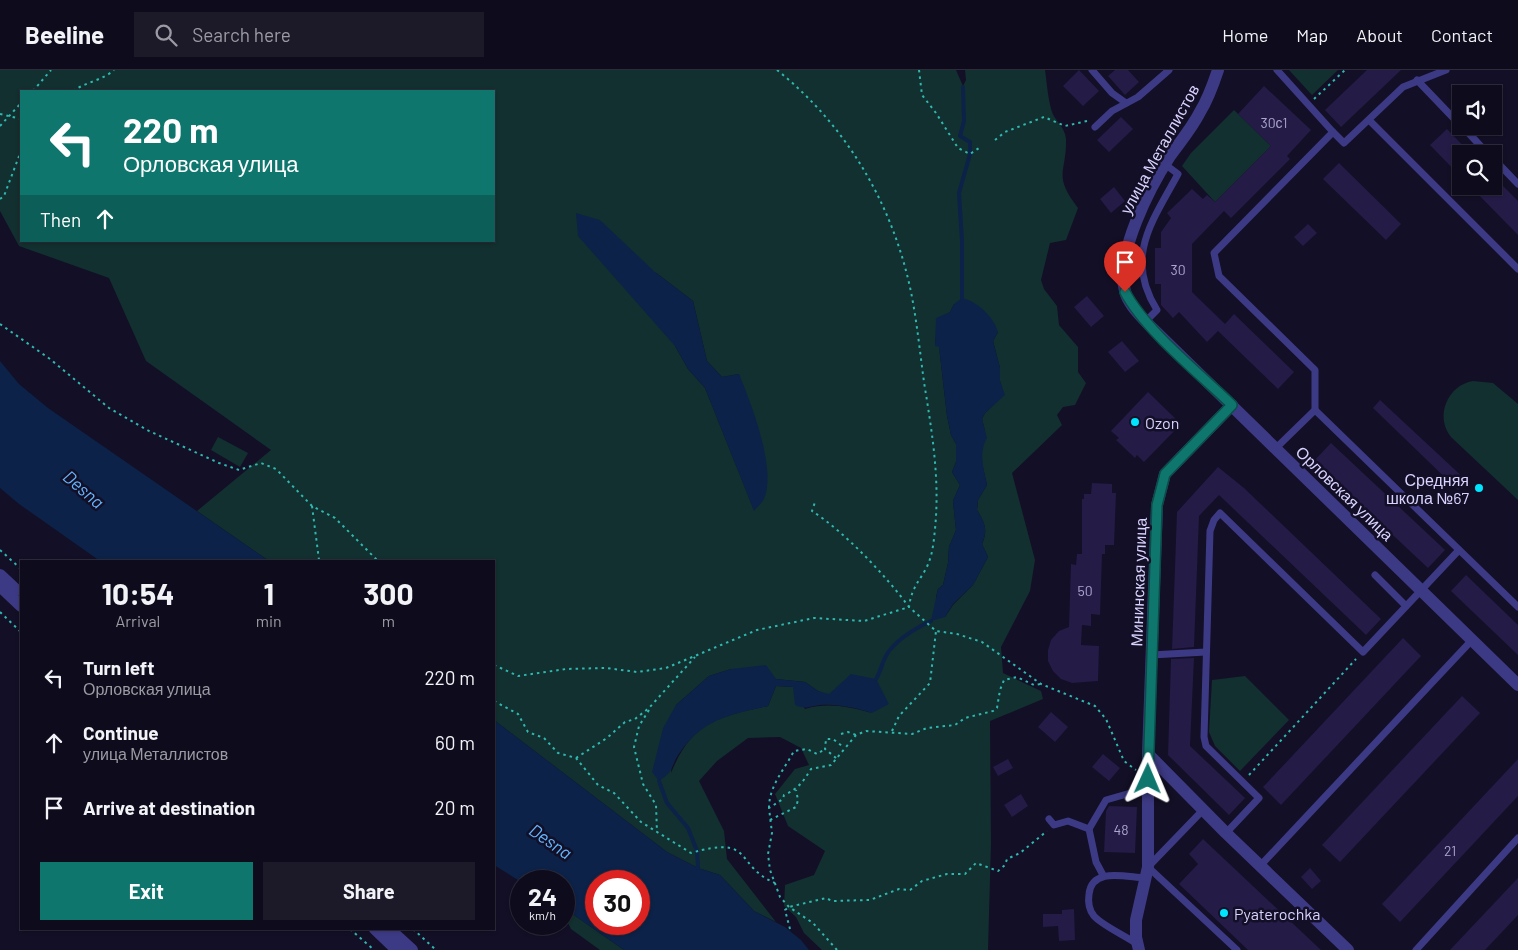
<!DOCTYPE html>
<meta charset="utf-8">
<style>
:root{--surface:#0e0b1c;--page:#1c1929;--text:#f1f3f6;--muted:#9b9ba3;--line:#2e2b3b;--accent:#0f766e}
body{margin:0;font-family:Barlow,sans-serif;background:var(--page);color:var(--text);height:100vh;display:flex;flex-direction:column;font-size:19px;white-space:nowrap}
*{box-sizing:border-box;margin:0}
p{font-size:16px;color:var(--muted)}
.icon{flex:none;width:28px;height:28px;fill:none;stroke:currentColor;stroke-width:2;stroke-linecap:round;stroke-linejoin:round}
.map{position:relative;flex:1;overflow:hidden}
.side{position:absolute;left:20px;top:490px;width:475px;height:370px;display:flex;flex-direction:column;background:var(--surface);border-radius:0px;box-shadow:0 1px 4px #0004,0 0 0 1px var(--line)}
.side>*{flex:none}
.banner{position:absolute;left:20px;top:20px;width:475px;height:152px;border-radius:0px;box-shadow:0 1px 4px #0004,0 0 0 1px var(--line);background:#0f766e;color:#fff;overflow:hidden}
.fabs{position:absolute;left:1452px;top:15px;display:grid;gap:10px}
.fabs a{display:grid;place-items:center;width:50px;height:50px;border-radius:0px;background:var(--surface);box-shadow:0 1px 4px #0004,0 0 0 1px var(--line);font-size:25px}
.speed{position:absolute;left:510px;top:800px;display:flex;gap:10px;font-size:25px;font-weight:700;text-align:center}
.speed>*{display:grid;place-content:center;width:65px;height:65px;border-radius:50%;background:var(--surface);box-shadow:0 1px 4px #0004,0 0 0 1px var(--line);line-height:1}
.speed small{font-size:12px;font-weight:400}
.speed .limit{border:8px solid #d22;background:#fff;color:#111}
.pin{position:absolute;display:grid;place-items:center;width:42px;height:42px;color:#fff;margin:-51px -21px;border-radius:50% 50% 50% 0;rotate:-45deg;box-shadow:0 0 5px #0007}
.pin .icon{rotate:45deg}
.me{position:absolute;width:55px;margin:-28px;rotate:1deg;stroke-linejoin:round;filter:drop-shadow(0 0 4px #0008)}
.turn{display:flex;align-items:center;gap:18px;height:105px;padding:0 20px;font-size:22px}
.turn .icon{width:65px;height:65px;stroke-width:2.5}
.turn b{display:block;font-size:35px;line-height:42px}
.then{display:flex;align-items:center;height:48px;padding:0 20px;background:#0003;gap:10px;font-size:19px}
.eta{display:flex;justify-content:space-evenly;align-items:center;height:85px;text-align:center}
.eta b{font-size:30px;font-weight:700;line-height:35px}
.cta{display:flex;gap:10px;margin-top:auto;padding:10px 20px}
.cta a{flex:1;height:58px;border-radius:0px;background:var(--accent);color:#fff;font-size:20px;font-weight:700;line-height:58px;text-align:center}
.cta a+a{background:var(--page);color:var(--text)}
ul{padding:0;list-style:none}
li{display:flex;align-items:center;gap:15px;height:65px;padding:0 20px}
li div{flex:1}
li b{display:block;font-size:19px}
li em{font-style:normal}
header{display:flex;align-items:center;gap:30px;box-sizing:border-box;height:70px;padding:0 25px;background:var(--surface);border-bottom:1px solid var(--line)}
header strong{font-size:24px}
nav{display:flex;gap:28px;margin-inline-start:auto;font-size:18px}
.search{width:350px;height:45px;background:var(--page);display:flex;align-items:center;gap:12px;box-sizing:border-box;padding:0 18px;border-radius:0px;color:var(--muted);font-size:19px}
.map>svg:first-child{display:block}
.green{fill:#12302f;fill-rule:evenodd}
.water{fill:#0c2248;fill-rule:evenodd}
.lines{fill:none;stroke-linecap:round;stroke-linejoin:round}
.stream{stroke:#0c2248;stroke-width:4}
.building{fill:#241b47}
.path{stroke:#2fb8b0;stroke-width:2;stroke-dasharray:2.5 4;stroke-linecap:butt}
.service{stroke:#3d3a85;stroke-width:7}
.minor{stroke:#3d3a85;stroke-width:12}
.route-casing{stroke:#0a4d48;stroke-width:12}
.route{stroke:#0f766e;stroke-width:9}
.poi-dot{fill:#00e5ff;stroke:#130f26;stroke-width:2}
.labels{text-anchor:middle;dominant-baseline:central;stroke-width:5;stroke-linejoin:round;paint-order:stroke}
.number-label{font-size:14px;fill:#aca6d1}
.street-label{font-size:16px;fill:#d9d4ff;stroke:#130f26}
.poi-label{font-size:16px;fill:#d9d4ff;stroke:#130f26;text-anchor:start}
.water-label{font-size:18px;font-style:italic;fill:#62b6ff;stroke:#130f26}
</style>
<header>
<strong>Beeline</strong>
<div class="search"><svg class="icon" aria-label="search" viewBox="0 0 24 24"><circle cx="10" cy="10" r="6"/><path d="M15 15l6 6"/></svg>Search here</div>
<nav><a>Home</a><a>Map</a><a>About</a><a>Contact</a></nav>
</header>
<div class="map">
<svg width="1518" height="880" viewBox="0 0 1518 880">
<rect width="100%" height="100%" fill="#130f26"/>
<g class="green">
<path d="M0,0h956l7,16 3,-6 -1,-10h80c2,14 3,29 7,42 3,9 13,15 14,27 1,34 -14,35 12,69l-12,32 -16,3 -9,37 3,9 13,17 2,19 19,22v25l8,11 -11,22 -12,2 -6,8 5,10 -50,48 23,87 -5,31 -29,56 2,26 38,18 2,8 -53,22 1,122 -3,107h-166l-18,-17 -8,-16 -12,-11 1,-21 29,-10 11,-24 -37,-25 -13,-32 20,-25 14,-4 -8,-17 -21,-11 -32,1 -31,23 -18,20 25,50 3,28 49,63 -22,-11 -34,-36 -22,-7 -31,-16 -173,-132v-159h-225l-72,-50 74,-61 -125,-89 -37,-83 -90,-32 -19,-35zM21,21h473v150h-473zM655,202l38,29 14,60 15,16 17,-3 15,136 -49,-122 -17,-19 -13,-23zM954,234l44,28 -5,9 7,27v13l4,14 -19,18 -3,6 3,12 -4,28 6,26 -9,15 -1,10c8,13 11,20 5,34l6,13 -15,28 -20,20 -8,12 -9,-20 2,-8 5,-4 5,-22 1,-16 7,-17 -3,-29 7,-16 -8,-13 4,-10v-18l-5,-9 -4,-19 -8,-70h-4l2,-22 13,-12zM731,599l45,10 29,3 13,9 54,22c-23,-6 -44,-11 -67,-4l-12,-22 -17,-1 -8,20c-51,11 -76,16 -97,67l5,-68 33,-29z"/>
<polygon points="1289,0 1338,0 1312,25"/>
<polygon points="1234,40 1271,76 1215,132 1182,96 1191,83"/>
<path d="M1473,311l20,2 25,21v96l-67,-63c-17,-21 -3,-52 22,-56z"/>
<polygon points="218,367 248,383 240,397 211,380"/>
<polygon points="1245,606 1289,650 1240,701 1215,676 1209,662 1212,610"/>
<polygon points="564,838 624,880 600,880 571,859 564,845"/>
</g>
<g class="water">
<path d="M576,143l24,7 55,52 38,29 14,60 15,16 17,-3c12,29 38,95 25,125 -2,4 -7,8 -10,12l-49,-123 -17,-19 -13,-23 -97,-110z"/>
<path d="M962,228c15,3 32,19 36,34l-5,9 7,27v13l5,14 -20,18 -3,6 5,19c-9,15 -3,31 0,47l-9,15 -1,10c8,13 11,19 5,34l6,13 -15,28 -20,19 -8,13 -14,4 7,-32 5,-4 5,-22 1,-16 7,-17 -3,-29 7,-16 -8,-13 4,-10v-18l-5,-9 -4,-19 -8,-69 -4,-1 1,-28 14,-6 4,-8z"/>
<polygon points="0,291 19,314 48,338 269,491 100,491 19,434 0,418"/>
<path d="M766,595l10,14 29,3 13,9 11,3 22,-20 25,5 13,25 -17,9c-17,-5 -33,-9 -51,-8 -11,1 -15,5 -26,0l-2,-18 -17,-1 -8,20c-36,8 -65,13 -87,45 -11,14 -5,19 -22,30l-7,-9 11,-44 13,-23 33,-29 22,-7z"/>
<path d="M494,650l173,132 31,16 22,7 34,36 31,16 16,13 8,10h-185l-60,-42v-27l-43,1 -27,-17zM639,811v43h-43v-43z"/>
</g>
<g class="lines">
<g class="stream">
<polyline points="962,228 962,171 959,123 970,84 970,72 960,66 964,51 963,17"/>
<path d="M876,609c5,-8 6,-17 11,-25 10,-15 29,-26 44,-33"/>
<polyline points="659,711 667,733 688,758 697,781 698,798"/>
</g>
</g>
<g class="building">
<polygon points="1079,0 1099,21 1083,36 1063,16"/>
<polygon points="1115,0 1128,0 1139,12 1125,25 1108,6"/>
<polygon points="1367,0 1401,0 1341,57 1325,40"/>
<polygon points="1264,16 1311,60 1287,86 1290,89 1231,148 1224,141 1192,174 1192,222 1225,254 1234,244 1294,302 1278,319 1218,261 1207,272 1179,242 1173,248 1161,235 1161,214 1155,214 1155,178 1161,178 1161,162 1171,148 1167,143 1192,119 1203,129 1207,125 1215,132 1271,76 1238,44"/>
<polygon points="1121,47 1133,59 1109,82 1097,70"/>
<polygon points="1447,59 1471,84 1461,84 1461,107 1430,75"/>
<polygon points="1339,93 1401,154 1386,170 1323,109"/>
<polygon points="1494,107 1518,131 1518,165 1470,116 1494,116"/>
<polygon points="1114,117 1125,131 1111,143 1100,129"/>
<polygon points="1308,154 1317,163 1303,176 1294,167"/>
<polygon points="1087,226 1104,246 1091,257 1074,237"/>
<polygon points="1122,271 1139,291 1125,302 1108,282"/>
<polygon points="1148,322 1181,354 1144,392 1137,385 1135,388 1116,370 1119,368 1111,361"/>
<polygon points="1380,330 1467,411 1458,420 1373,338"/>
<polygon points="1331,373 1445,480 1428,498 1314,391"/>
<polygon points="1218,397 1244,418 1381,549 1366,565 1219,425 1199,446 1194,577 1172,579 1177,442"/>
<polygon points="1092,413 1112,414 1112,423 1116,423 1114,475 1105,475 1105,484 1102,484 1100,545 1091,544 1091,556 1082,555 1081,575 1099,576 1098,611 1072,613 1061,609 1053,601 1048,591 1048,580 1051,570 1059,561 1069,557 1071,494 1076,495 1077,484 1082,484 1082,429 1084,429 1084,424 1091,424"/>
<polygon points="1466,505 1518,555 1518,585 1451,521"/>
<polygon points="1403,568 1421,586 1281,735 1263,717"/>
<polygon points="1194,588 1190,676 1245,728 1229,745 1168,685 1171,589"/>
<polygon points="1462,626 1480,643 1340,792 1322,775"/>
<polygon points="1051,642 1068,657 1055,672 1038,657"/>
<polygon points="1103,684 1120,698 1109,711 1092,697"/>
<polygon points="1008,689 1013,698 998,706 993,697"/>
<polygon points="1518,689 1518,726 1400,852 1382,834"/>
<polygon points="1021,724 1028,736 1012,747 1004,735"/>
<polygon points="1109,736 1137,737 1135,783 1104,782 1106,741"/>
<polygon points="1203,769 1321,880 1248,880 1179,814 1198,794 1189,784"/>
<polygon points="1310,798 1321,811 1312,819 1301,807"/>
<polygon points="1518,808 1518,845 1485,880 1450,880"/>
<polygon points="1074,839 1075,870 1059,871 1058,856 1043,857 1043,844 1062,844 1062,840"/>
</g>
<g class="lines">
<g class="path">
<path d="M777,0c70,56 116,135 134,222 6,30 9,61 13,90 8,50 16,97 11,147 -1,10 -2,21 -5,30 -6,19 -18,24 -21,48l27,24 21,3 25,8 59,42 54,22 11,13 18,42 12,9"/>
<polyline points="919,0 922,25 936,43 958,78 970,84 979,78"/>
<polyline points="33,21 51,0"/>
<path d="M73,21c13,-9 30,-11 41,-21"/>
<polyline points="1314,29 1345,0"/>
<polyline points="0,44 21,49"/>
<polyline points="0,56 21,33"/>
<polyline points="995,70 1005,62 1044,47 1065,56 1087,51"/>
<polyline points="0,129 4,126 21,81"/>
<polyline points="0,254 50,289 109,338 149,361 219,393 239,400 261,393 276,399 312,436 335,448 378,491"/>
<polyline points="312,436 319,490 321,491"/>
<polyline points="0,480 21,499"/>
<polyline points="0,542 21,562"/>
<path d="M494,595l24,11 48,-7 40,-1 31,4 29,-4 91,-38 57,-12 50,3 45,-14c-24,-32 -63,-74 -97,-96l3,-9"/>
<path d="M494,631l24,13 10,18 16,6 14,15 18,5 22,27 16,8 27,29 50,31c64,-19 43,13 84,30"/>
<polyline points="649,640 639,656 634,677 643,714 656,735 657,762"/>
<polyline points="892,661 899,646 930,613 936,561"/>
<polyline points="841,664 848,662 856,665"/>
<polyline points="576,688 607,668 625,652 635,649 649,638 695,587"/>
<polyline points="836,688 825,679 826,669 833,669 842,676"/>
<polyline points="1249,705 1356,589"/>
<path d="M769,738c0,-22 15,-38 25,-57l13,-2 10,5 8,-5"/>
<polyline points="770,750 796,737 798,730 796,720"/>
<polyline points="350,859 374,880"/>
<polyline points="413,859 436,880"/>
<polyline points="790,859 785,840 789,837 826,828 832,831 870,830 899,819 910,820 922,811 947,804 965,804 976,793 998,801 1005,795 1007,789 1020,783 1047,761"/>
<path d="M837,880l-24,-27 -24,-16 -9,-10 -10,-27 -2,-16 4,-21 -3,-25 14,-9 1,-4c14,-6 19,-13 27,-26l20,-4 25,-30 10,-4 46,3 15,-6 28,-3 10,-7 28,-7 4,-3 3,-18 4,-10 13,-3 17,8 7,-1"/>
</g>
<g class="service">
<polyline points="1092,0 1112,23 1126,33"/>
<polyline points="1417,10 1461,56"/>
<polyline points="1369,50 1518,199"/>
<polyline points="1462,56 1488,84"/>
<polyline points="1095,57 1112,41 1138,27 1169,0"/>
<polyline points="1333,62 1344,73 1403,17 1446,0"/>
<polyline points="1494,89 1518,114"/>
<path d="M1146,251l11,-11c-33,-53 -5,-88 21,-136l-12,-9"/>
<polyline points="1315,340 1518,537"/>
<polyline points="1276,378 1315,340 1315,300 1219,206 1214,183 1333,62 1277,0"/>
<polyline points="1375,505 1406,536"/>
<polyline points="1151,585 1206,582"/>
<polyline points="1203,740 1148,797 1237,880"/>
<polyline points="1049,749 1054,755 1068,751 1089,759 1096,792 1103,805"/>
<polyline points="1089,759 1106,730 1148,718"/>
<polyline points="1226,763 1259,728 1206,676 1204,667 1210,461 1214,450 1220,443 1363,582 1459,480"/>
<polyline points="1260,796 1472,570"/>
<path d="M1137,874c-11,-8 -34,-18 -43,-28 -5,-6 -6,-15 -5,-22 3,-27 36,-17 56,-16"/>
<polyline points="1416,880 1518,768"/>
</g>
<g class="minor">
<path d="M1218,0c-5,15 -10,29 -18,42 -8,16 -20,30 -30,44 -20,31 -55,98 -45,135 3,13 15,24 24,34l369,360"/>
<polyline points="0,505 16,520"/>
<polyline points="0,516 21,536"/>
<polyline points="1148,684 1226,763 1348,880"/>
<polyline points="375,859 397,880"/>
<polyline points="389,859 412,880"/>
<polyline points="1139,880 1136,867 1136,850 1148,797 1148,684 1157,435 1165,404 1232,335"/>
</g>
</g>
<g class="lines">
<g class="route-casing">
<path id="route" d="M1125,222c21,39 74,81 107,113l-67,69 -8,31 -9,274"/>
</g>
<use href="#route" class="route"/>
</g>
<g class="poi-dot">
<circle cx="1135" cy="352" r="5"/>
<circle cx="1479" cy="418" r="5"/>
<circle cx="1224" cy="843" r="5"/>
</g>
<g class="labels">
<g class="number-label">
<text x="1274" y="52">30с1</text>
<text x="1178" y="199">30</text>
<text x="1085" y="520">50</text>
<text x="1121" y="759">48</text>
<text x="1450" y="780">21</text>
</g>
<g class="street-label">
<text transform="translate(1159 79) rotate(-61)">улица Металлистов</text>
<text transform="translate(1345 423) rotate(44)">Орловская улица</text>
<text transform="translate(1138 512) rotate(-88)">Мининская улица</text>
</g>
<g class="poi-label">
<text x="1145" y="352">Ozon</text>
<text x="1469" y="409" text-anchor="end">Средняя<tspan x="1469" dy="18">школа №67</tspan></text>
<text x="1234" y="843">Pyaterochka</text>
</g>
<g class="water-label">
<text transform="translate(84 419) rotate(41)">Desna</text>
<text transform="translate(551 771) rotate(35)">Desna</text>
</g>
</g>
</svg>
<div class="fabs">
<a><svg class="icon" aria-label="sound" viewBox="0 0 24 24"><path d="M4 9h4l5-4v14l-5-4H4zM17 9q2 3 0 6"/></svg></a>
<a><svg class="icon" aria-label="search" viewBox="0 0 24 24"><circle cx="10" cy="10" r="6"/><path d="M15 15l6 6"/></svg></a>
</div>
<div class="speed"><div>24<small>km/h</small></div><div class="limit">30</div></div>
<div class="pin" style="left:1125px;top:222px;background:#d93025"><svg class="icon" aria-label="arrive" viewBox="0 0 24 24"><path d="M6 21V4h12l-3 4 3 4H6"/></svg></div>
<svg class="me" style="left:1148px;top:709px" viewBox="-20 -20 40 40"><path d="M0-17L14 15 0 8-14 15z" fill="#0f766e" stroke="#fff" stroke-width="4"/></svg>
<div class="banner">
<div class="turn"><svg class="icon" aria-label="left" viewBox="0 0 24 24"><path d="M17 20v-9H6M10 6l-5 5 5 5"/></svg><div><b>220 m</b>Орловская улица</div></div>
<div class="then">Then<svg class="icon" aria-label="ahead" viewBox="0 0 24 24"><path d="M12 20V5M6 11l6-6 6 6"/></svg></div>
</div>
<section class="side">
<div class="eta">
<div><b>10:54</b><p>Arrival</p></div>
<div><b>1</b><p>min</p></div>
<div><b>300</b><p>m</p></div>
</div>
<ul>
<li><svg class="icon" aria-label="left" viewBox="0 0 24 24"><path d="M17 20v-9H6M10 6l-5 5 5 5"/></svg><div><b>Turn left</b><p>Орловская улица</p></div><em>220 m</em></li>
<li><svg class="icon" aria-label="ahead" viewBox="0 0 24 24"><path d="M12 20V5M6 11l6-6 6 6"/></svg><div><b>Continue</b><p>улица Металлистов</p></div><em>60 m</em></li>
<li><svg class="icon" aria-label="arrive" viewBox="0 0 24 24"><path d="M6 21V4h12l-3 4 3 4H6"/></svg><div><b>Arrive at destination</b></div><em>20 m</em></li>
</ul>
<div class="cta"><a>Exit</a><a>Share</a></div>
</section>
</div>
